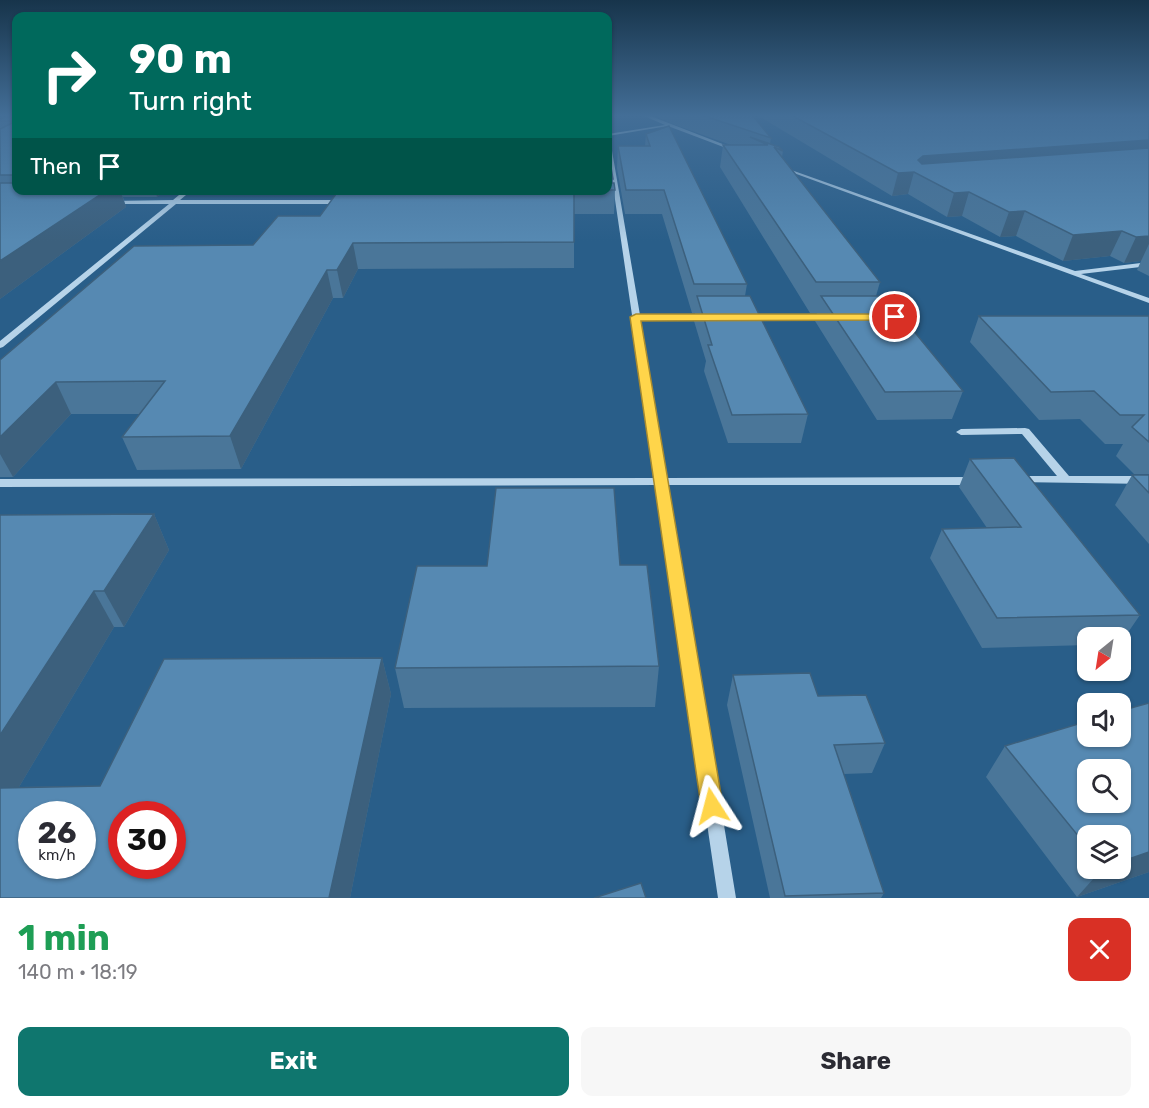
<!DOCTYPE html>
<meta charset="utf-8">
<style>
:root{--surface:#fff;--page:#f7f7f7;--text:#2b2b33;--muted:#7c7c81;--accent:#0f766e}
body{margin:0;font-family:Rubik,sans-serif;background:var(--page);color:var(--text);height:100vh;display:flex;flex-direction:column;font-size:22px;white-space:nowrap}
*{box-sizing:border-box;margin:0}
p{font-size:20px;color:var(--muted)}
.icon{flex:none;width:33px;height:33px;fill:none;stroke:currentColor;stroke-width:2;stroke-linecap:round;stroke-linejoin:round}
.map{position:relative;height:898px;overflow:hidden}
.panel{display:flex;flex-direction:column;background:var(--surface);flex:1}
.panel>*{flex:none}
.top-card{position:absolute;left:12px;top:12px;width:600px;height:183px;border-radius:12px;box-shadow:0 2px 4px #0004;background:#00695c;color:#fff;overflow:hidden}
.needle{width:39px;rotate:210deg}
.buttons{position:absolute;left:1077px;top:627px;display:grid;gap:12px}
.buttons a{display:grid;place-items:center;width:54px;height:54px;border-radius:12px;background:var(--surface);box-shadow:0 2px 4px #0004;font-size:30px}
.speed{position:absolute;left:18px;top:801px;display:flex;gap:12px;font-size:30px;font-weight:700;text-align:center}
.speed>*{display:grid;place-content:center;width:78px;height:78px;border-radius:50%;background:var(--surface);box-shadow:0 2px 4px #0004;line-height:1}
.speed small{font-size:15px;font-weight:400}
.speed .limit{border:9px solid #d22;background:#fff;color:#111}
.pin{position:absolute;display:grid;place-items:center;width:51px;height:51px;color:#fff;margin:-26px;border:3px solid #fff;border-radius:50%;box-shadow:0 2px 6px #0007}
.me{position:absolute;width:66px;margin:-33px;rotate:351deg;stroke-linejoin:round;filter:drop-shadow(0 0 4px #0008)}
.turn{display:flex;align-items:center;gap:21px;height:126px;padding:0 18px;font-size:27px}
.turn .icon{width:78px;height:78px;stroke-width:2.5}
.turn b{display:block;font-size:42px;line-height:51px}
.then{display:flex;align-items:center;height:57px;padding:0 18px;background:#0003;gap:12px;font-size:22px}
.round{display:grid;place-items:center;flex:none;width:63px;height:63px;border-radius:12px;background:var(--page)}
.headline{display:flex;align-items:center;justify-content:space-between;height:102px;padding:0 18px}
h1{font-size:36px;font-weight:700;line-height:45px;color:#1e9e55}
.button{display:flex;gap:12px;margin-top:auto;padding:12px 18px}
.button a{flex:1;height:69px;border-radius:12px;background:var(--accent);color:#fff;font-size:24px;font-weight:700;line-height:69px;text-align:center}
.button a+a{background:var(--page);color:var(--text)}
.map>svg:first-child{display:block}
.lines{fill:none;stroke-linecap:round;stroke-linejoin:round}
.minor{fill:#b6d3e9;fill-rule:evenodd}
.wall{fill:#4a7699;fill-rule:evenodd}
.shaded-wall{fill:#3c607d}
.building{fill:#5689b2;stroke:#3c607d;stroke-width:1.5;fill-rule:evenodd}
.route{fill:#ffd54a;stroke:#a68a30;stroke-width:1.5}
</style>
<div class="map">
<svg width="1149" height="898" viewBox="0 0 1149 898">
<rect width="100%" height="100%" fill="#295e89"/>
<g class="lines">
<g class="minor">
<polygon points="642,115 648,115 738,150 734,151 668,126 608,136 608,134 665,125"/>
<polygon points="608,138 610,139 640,315 709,315 713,317 709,319 640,319 667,478 975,477 981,481 975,485 668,485 736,898 718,898 657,485 0,487 0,479 656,478 608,152"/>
<polygon points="780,166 1075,271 1149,262 1149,266 1081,274 1149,298 1149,303 780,168"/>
<polygon points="185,190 192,190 180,200 342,200 345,202 342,204 176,204 3,347 0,348 0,341 169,204 111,204 108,202 109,201 173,200"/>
<polygon points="746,315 829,315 833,317 829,319 746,319"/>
<polygon points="1025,428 1029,429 1069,476 1149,476 1149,484 1013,482 1011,480 1013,478 1017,476 1057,476 1022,434 961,435 956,432 961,429"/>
</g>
</g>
<g class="wall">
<polygon points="16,115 16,190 166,190 157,197 123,197 126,207 0,299 0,119"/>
<polygon points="653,115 752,115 771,138 770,144 783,151 782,157 880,282 876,296 963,391 952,419 877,420 815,321 817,313 810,313 720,167 723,145 731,145 670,123"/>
<polygon points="757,115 1149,117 1149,276 1137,270 1141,261 1124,263 1110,256 1063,261 1016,236 1000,237 962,216 947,217 908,194 892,196"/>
<polygon points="646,134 747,284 745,296 808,414 801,443 728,443 704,371 706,361 694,321 695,313 692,313 662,214 625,214 617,168 618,146 645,146"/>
<polygon points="608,150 613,179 613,183 615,190 614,214 574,214 574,268 358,269 343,298 333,298 241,469 137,470 122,437 140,414 71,414 13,477 0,477 0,360 320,216 476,194 477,190 608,190"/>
<polygon points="979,316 1149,316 1149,474 1134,474 1116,456 1123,444 1105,444 1080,419 1039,420 970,342"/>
<polygon points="970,459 1140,615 1120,644 1120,638 1088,638 1088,645 982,648 930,558 942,529 987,528 959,487"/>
<polygon points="1132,475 1149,475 1149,544 1115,505"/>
<polygon points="154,514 169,550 124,627 114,627 19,787 100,786 382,658 391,694 350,898 0,898 0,515"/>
<polygon points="620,565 659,666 655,707 404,708 395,668"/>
<polygon points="733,675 818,696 885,743 872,773 844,774 884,893 881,898 770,898 727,705"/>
<path d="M1149,703v169l-72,25 -91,-120 19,-31zM1088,836l32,32h-32z"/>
</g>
<g class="shaded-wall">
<polygon points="1149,140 1149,160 914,172 918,160 923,156"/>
<polygon points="914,172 908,194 892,196 898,173"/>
<polygon points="107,190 120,190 126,207 0,299 0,261"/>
<polygon points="155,190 166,190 157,197"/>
<polygon points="969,192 962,216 947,217 954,193"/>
<polygon points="1025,211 1016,236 1000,237 1009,212"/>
<polygon points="1122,231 1110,256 1063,261 1073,235"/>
<polygon points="1149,236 1149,244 1141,261 1124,263 1136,237"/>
<polygon points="353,243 358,269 343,298 337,270"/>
<polygon points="327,270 333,298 241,469 230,436"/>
<polygon points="56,382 71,414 13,477 0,454 0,437"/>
<polygon points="154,514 169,550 124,627 104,591"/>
<polygon points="94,591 114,627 0,819 0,735"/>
<polygon points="382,658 391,694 350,898 329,898"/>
<polygon points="1149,852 1149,872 1077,897 1103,868 1120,868 1120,862"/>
</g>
<g class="building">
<polygon points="10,115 16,115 16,121 0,121 0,119"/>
<polygon points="702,115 752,115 771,138"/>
<polygon points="791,115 919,115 922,116 941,115 1143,115 1149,117 1149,140 923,156 918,160 922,164 1149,148 1149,236 1136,237 1122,231 1073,235 1025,211 1009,212 969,192 954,193 914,172 898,173"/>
<polygon points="16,121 16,175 0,175 0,129"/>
<polygon points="669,126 747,284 694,284 664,190 626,190 618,146 650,146 646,134"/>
<polygon points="750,137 779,147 783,151 774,147 880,282 816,282 723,145 768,145"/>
<polygon points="608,150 613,179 608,179"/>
<polygon points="0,183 16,183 16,190 107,190 0,261"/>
<polygon points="608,183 614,183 615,190 608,190"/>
<polygon points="477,190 574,190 574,242 353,243 337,270 327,270 230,436 122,437 165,381 56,382 0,437 0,360 134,246 253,245 278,216 320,216 336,194 476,194"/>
<polygon points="697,296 750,296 808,414 732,415 708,345 712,345"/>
<polygon points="821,296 885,296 963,391 885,392"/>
<polygon points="979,316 1149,316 1149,442 1132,427 1144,415 1120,415 1094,391 1051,392"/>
<polygon points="1014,458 1140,615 997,618 942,529 1021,527 970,459"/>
<polygon points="1132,475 1149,475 1149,493"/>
<polygon points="496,488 614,488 620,565 647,565 659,666 395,668 417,566 487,566"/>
<polygon points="154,514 104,591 94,591 0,735 0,515"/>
<path d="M382,658l-53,240h-329v-110l100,-2 64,-127zM32,814h50v52h-50zM122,814h50v52h-50z"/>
<polygon points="810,673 818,696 866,695 885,743 834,745 884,893 785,896 733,675"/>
<path d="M1149,703v149l-29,10v-26h-32v12l-83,-102 83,-25v15h32v-25zM1088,770h32v32h-32z"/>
<polygon points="641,883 646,898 594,898"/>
</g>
<linearGradient id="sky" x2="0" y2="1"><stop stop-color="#17344b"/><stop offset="0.48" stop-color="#436e97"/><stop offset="1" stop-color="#436e97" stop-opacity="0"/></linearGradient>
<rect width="1149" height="241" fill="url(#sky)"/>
<polygon class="route" points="636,314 895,314 900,317 895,320 641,321 723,806 720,813 712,816 704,813 701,806 630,317"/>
</svg>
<div class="buttons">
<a><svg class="needle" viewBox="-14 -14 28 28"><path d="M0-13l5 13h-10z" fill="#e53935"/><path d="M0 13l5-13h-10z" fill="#7c7c81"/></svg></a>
<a><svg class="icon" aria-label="sound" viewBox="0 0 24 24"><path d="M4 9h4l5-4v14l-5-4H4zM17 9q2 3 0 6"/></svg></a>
<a><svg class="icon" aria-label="search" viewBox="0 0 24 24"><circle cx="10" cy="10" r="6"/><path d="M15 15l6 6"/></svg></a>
<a><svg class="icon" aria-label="layers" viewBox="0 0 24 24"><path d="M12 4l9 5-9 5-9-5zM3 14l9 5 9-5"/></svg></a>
</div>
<div class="speed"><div>26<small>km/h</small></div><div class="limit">30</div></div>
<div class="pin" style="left:895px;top:317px;background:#d93025"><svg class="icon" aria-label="arrive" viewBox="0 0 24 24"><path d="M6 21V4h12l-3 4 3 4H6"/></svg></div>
<svg class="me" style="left:712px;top:806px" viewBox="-20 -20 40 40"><path d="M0-17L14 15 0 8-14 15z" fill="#ffd54a" stroke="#fff" stroke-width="4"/></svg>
<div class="top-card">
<div class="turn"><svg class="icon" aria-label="right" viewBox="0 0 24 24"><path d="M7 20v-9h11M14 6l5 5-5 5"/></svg><div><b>90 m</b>Turn right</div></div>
<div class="then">Then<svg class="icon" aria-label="arrive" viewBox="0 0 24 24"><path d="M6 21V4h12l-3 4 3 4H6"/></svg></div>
</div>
</div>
<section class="panel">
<div class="headline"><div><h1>1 min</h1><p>140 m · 18:19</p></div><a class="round" style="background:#d93025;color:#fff"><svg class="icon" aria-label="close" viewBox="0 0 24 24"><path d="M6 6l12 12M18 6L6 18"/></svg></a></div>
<div class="button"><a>Exit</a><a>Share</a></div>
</section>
